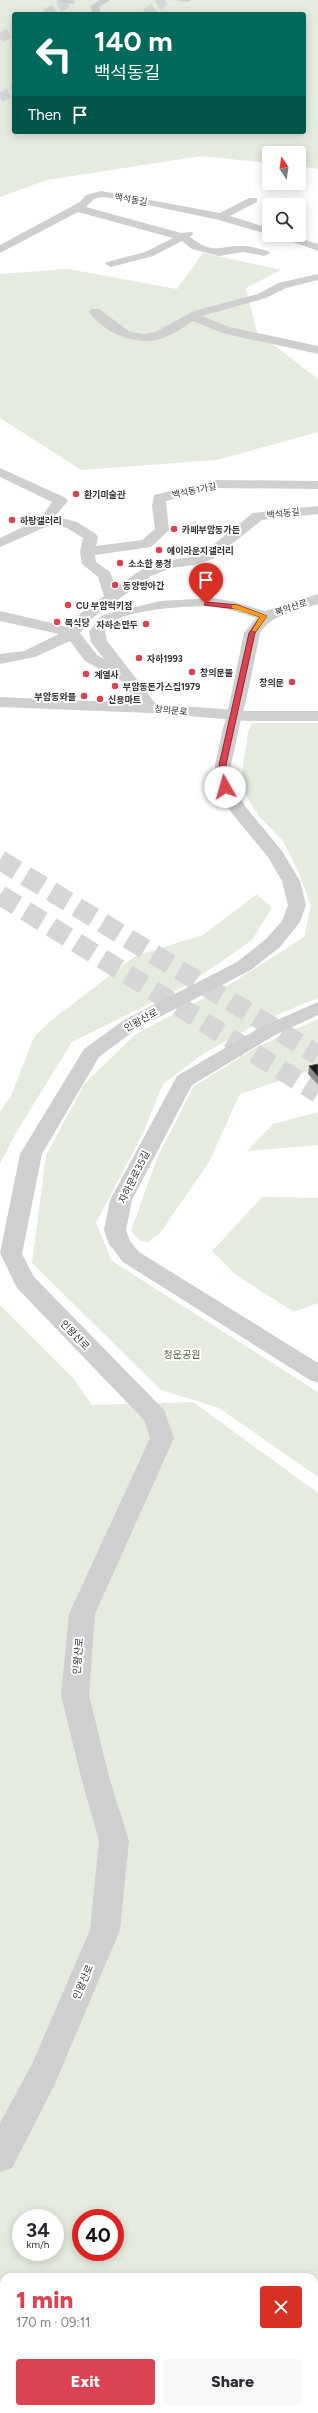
<!DOCTYPE html>
<meta charset="utf-8">
<style>
:root{--surface:#fff;--page:#f7f7f7;--text:#2b2b33;--muted:#7c7c81;--accent:#db4252}
body{margin:0;font-family:Figtree,"Noto Sans KR",sans-serif;background:var(--page);color:var(--text);height:100vh;display:flex;flex-direction:column;font-size:15px;white-space:nowrap}
*{box-sizing:border-box;margin:0}
p{font-size:13px;color:var(--muted)}
.icon{flex:none;width:22px;height:22px;fill:none;stroke:currentColor;stroke-width:2;stroke-linecap:round;stroke-linejoin:round}
.map{position:relative;flex:1;overflow:hidden}
.drawer{position:absolute;left:0px;top:2273px;width:318px;height:140px;display:flex;flex-direction:column;background:var(--surface);border-radius:12px 12px 0 0;box-shadow:0 2px 10px #0003}
.drawer>*{flex:none}
.top-card{position:absolute;left:12px;top:12px;width:294px;height:122px;border-radius:4px;box-shadow:0 2px 10px #0003;background:#00695c;color:#fff;overflow:hidden}
.needle{width:26px;rotate:347deg}
.buttons{position:absolute;left:262px;top:146px;display:grid;gap:8px}
.buttons a{display:grid;place-items:center;width:44px;height:44px;border-radius:4px;background:var(--surface);box-shadow:0 2px 10px #0003;font-size:20px}
.speed{position:absolute;left:12px;top:2209px;display:flex;gap:8px;font-size:20px;font-weight:700;text-align:center}
.speed>*{display:grid;place-content:center;width:52px;height:52px;border-radius:50%;background:var(--surface);box-shadow:0 2px 10px #0003;line-height:1}
.speed small{font-size:10px;font-weight:400}
.speed .limit{border:6px solid #d22;background:#fff;color:#111}
.pin{position:absolute;display:grid;place-items:center;width:34px;height:34px;color:#fff;margin:-41px -17px;border-radius:50% 50% 50% 0;rotate:-45deg;box-shadow:0 0 4px #0007}
.pin .icon{rotate:45deg}
.me{position:absolute;width:44px;margin:-22px;rotate:353deg;stroke-linejoin:round;filter:drop-shadow(0 0 3px #0008)}
.turn{display:flex;align-items:center;gap:14px;height:84px;padding:0 16px;font-size:18px}
.turn .icon{width:52px;height:52px;stroke-width:2.5}
.turn b{display:block;font-size:28px;line-height:34px}
.then{display:flex;align-items:center;height:38px;padding:0 16px;background:#0003;gap:8px;font-size:15px}
.round{display:grid;place-items:center;flex:none;width:42px;height:42px;border-radius:4px;background:var(--page)}
.head{display:flex;align-items:center;justify-content:space-between;height:68px;padding:0 16px}
h1{font-size:24px;font-weight:800;line-height:30px;color:var(--accent)}
.cta{display:flex;gap:8px;margin-top:auto;padding:8px 16px}
.cta a{flex:1;height:46px;border-radius:4px;background:var(--accent);color:#fff;font-size:16px;font-weight:800;line-height:46px;text-align:center}
.cta a+a{background:var(--page);color:var(--text)}
.map>svg:first-child{display:block}
.green{fill:#e5ebdf;fill-rule:evenodd}
.lines{fill:none;stroke-linecap:round;stroke-linejoin:round}
.primary-tunnel{stroke:#d6d6d6;stroke-width:20;stroke-dasharray:20 10;stroke-linecap:butt}
.trunk-tunnel{stroke:#d6d6d6;stroke-width:10;stroke-dasharray:10 4.5;stroke-linecap:butt}
.minor{fill:#cfcfcf;fill-rule:evenodd}
.tertiary{fill:#cfcfcf;fill-rule:evenodd}
.tertiary-bridge{stroke:#cfcfcf;stroke-width:15}
.wall{fill:#8c8c8c}
.building{fill:#191919;stroke:#5e5e5e}
.route{fill:#db4252;stroke:#8e2b35}
.slow{fill:#f59e0b}
.poi-dot{fill:#db4252;stroke:#fff;stroke-width:1.5}
.labels{text-anchor:middle;dominant-baseline:central;stroke-width:4;stroke-linejoin:round;paint-order:stroke}
.far-street-label{font-size:9px;fill:#323232;stroke:#fff}
.far-poi-label{font-size:9px;font-weight:bold;fill:#323232;stroke:#fff;text-anchor:start}
.street-label{font-size:10px;fill:#323232;stroke:#fff}
.park-label{font-size:10px;fill:#566c41;stroke:#fff}
</style>
<div class="map">
<svg width="318" height="2413" viewBox="0 0 318 2413">
<rect width="100%" height="100%" fill="#fff"/>
<g class="green">
<path d="M0,0h318v169l-19,-3v-13h-30v10l-68,-7 -154,24 -47,17zM14,14h290v118h-290z"/>
<polygon points="203,253 281,270 246,288 257,332 318,379 318,432 217,460 81,470 0,418 0,274 68,269 177,289"/>
<polygon points="252,723 318,723 318,998 264,1020 203,1054 163,1084 144,1131 96,1223 112,1261 318,1392 318,1477 219,1408 161,1390 32,1263 46,1155 85,1083 136,1034 229,985 304,937 311,906 299,873 283,841 258,815 240,786 248,732"/>
<polygon points="257,894 272,908 252,940 189,984 72,1042 17,1131 0,1164 0,1111 11,1096 34,1037 53,1019 135,956 203,935"/>
<polygon points="318,1019 318,1068 240,1094 209,1162 160,1233 148,1242 140,1241 131,1231 157,1158 194,1086 259,1046"/>
<polygon points="318,1112 318,1145 247,1151 273,1124"/>
<polygon points="262,1197 318,1198 318,1303 294,1312 236,1275 212,1251"/>
<path d="M0,1305l73,73 19,27 101,-3 125,91v920h-318zM21,2218h34v34h-34zM81,2218h34v34h-34zM4,2277h310v132h-310z"/>
</g>
<g class="lines">
<g class="primary-tunnel">
<polyline points="0,860 318,1055"/>
<polyline points="0,895 318,1093"/>
</g>
<g class="trunk-tunnel">
<polyline points="46,14 72,0"/>
<polyline points="146,14 165,0"/>
<polyline points="0,38 14,31"/>
<polyline points="0,98 14,90"/>
</g>
<g class="minor">
<polygon points="55,0 73,0 75,2 71,4"/>
<polygon points="100,0 110,0 99,7 101,14 93,14 90,6"/>
<polygon points="175,0 191,0 187,2"/>
<path d="M101,191l119,22 29,-15h8v4l-27,14 39,12 1,7 -51,-15 -99,-21 -19,-2 -7,2 -8,8 95,26 11,-1 1,2 -3,3c25,19 29,8 53,9 8,0 17,3 25,5l2,2 -6,3 -21,-4 -24,4 -27,-7 -10,-8 -29,15 -42,11 -6,-3 2,-2 38,-10 28,-14 -95,-26 -78,41v-8l80,-43 6,-7z"/>
<polygon points="274,235 290,235 318,244 318,251"/>
<path d="M318,274v6l-32,8 -20,10 -64,18 27,11 89,19v8l-96,-21 -29,-12c-9,6 -19,13 -30,17 -25,9 -58,-4 -74,-26l2,-3h8l31,23 14,2 11,-2 39,-21 64,-17 20,-11z"/>
<polygon points="0,468 66,498 68,501 55,516 77,522 96,534 98,537 96,546 142,540 155,529 152,506 154,495 216,480 318,481 318,489 216,488 166,501 169,530 151,547 95,555 96,562 110,572 116,587 141,570 163,561 192,557 203,553 253,513 318,506 318,514 262,520 213,559 194,565 171,568 151,576 91,619 80,633 97,655 131,674 133,677 131,680 119,680 85,661 70,641 35,657 0,664 0,654 24,651 59,634 0,621 0,611 69,627 81,613 104,596 98,577 82,564 80,552 83,538 67,528 53,524 0,547 0,538 40,519 52,502 0,477"/>
<polygon points="318,1002 318,1015 275,1035 192,1085 132,1200 126,1230 130,1241 139,1252 318,1363 318,1383 310,1380 123,1262 109,1244 104,1230 110,1200 177,1076 261,1027"/>
</g>
<g class="tertiary">
<path d="M318,594v10c-21,7 -45,9 -58,29l-14,68 -2,3h-12l-2,-3 14,-68 12,-15c-14,-5 -27,-9 -42,-11 -25,-2 -81,2 -102,15 -4,3 -5,6 -7,10l2,9 49,63 92,7h70v10h-70l-97,-8 -151,-6v-10l138,6 -47,-61 -2,-10 9,-13 5,-4 57,-14 53,-3 18,3 34,10z"/>
<polygon points="231,723 237,724 239,728 231,765 234,787 245,806 282,851 300,881 306,905 300,922 280,947 251,970 138,1028 99,1057 42,1154 22,1254 34,1277 164,1410 174,1438 95,1614 89,1695 109,1777 129,1841 120,1930 54,2086 12,2168 0,2172 0,2123 32,2064 90,1930 99,1841 81,1777 61,1695 69,1614 150,1438 144,1420 17,1288 0,1253 20,1154 84,1049 124,1020 237,962 266,939 282,921 288,905 282,881 268,857 231,812 216,787 215,765 223,728 225,724"/>
</g>
<polyline class="tertiary-bridge" points="231,728 238,701"/>
</g>
<polygon class="wall" points="318,1064 318,1085 308,1074 309,1066"/>
<polygon class="building" points="318,1064 318,1077 309,1066"/>
<polygon class="route" points="206,602 238,605 267,616 255,633 226,765 229,787 225,789 222,787 219,765 249,633 260,617 237,609 204,605"/>
<polygon class="slow" points="232,605 237,605 267,616 256,631 252,631 260,617 232,608"/>
<g class="poi-dot">
<circle cx="76" cy="494" r="4"/>
<circle cx="12" cy="520" r="4"/>
<circle cx="174" cy="529" r="4"/>
<circle cx="159" cy="550" r="4"/>
<circle cx="120" cy="563" r="4"/>
<circle cx="115" cy="585" r="4"/>
<circle cx="68" cy="605" r="4"/>
<circle cx="57" cy="622" r="4"/>
<circle cx="146" cy="624" r="4"/>
<circle cx="139" cy="658" r="4"/>
<circle cx="192" cy="672" r="4"/>
<circle cx="86" cy="674" r="4"/>
<circle cx="292" cy="682" r="4"/>
<circle cx="115" cy="686" r="4"/>
<circle cx="84" cy="696" r="4"/>
<circle cx="100" cy="699" r="4"/>
</g>
<g class="labels">
<g class="far-street-label">
<text transform="translate(131 199) rotate(10)">백석동길</text>
<text transform="translate(194 490) rotate(-12)">백석동1가길</text>
<text transform="translate(283 513) rotate(-7)">백석동길</text>
<text transform="translate(291 607) rotate(-18)">북악산로</text>
<text transform="translate(171 710) rotate(5)">창의문로</text>
</g>
<g class="far-poi-label">
<text x="84" y="494">환기미술관</text>
<text x="20" y="520">하랑갤러리</text>
<text x="182" y="529">카페부암동가든</text>
<text x="167" y="550">에이라운지갤러리</text>
<text x="128" y="563">소소한 풍경</text>
<text x="123" y="585">동양방아간</text>
<text x="76" y="605">CU 부암럭키점</text>
<text x="65" y="622">목식당</text>
<text x="138" y="624" text-anchor="end">자하손만두</text>
<text x="147" y="658">자하1993</text>
<text x="200" y="672">창의문뜰</text>
<text x="94" y="674">계열사</text>
<text x="284" y="682" text-anchor="end">창의문</text>
<text x="123" y="686">부암동돈가스집1979</text>
<text x="76" y="696" text-anchor="end">부암동와플</text>
<text x="108" y="699">신용마트</text>
</g>
<g class="street-label">
<text transform="translate(141 1020) rotate(-29)">인왕산로</text>
<text transform="translate(134 1177) rotate(-64)">자하문로35길</text>
<text transform="translate(75 1335) rotate(46)">인왕산로</text>
<text transform="translate(78 1656) rotate(-85)">인왕산로</text>
<text transform="translate(83 1982) rotate(-67)">인왕산로</text>
</g>
<g class="park-label">
<text x="182" y="1354">청운공원</text>
</g>
</g>
</svg>
<div class="buttons">
<a><svg class="needle" viewBox="-14 -14 28 28"><path d="M0-13l5 13h-10z" fill="#e53935"/><path d="M0 13l5-13h-10z" fill="#7c7c81"/></svg></a>
<a><svg class="icon" aria-label="search" viewBox="0 0 24 24"><circle cx="10" cy="10" r="6"/><path d="M15 15l6 6"/></svg></a>
</div>
<div class="speed"><div>34<small>km/h</small></div><div class="limit">40</div></div>
<div class="pin" style="left:206px;top:604px;background:#d93025"><svg class="icon" aria-label="arrive" viewBox="0 0 24 24"><path d="M6 21V4h12l-3 4 3 4H6"/></svg></div>
<svg class="me" style="left:225px;top:787px" viewBox="-20 -20 40 40"><circle r="19" fill="#fff"/><path d="M0-13L10 11 0 6-10 11z" fill="#db4252"/></svg>
<div class="top-card">
<div class="turn"><svg class="icon" aria-label="left" viewBox="0 0 24 24"><path d="M17 20v-9H6M10 6l-5 5 5 5"/></svg><div><b>140 m</b>백석동길</div></div>
<div class="then">Then<svg class="icon" aria-label="arrive" viewBox="0 0 24 24"><path d="M6 21V4h12l-3 4 3 4H6"/></svg></div>
</div>
<section class="drawer">
<div class="head"><div><h1>1 min</h1><p>170 m · 09:11</p></div><a class="round" style="background:#d93025;color:#fff"><svg class="icon" aria-label="close" viewBox="0 0 24 24"><path d="M6 6l12 12M18 6L6 18"/></svg></a></div>
<div class="cta"><a>Exit</a><a>Share</a></div>
</section>
</div>
